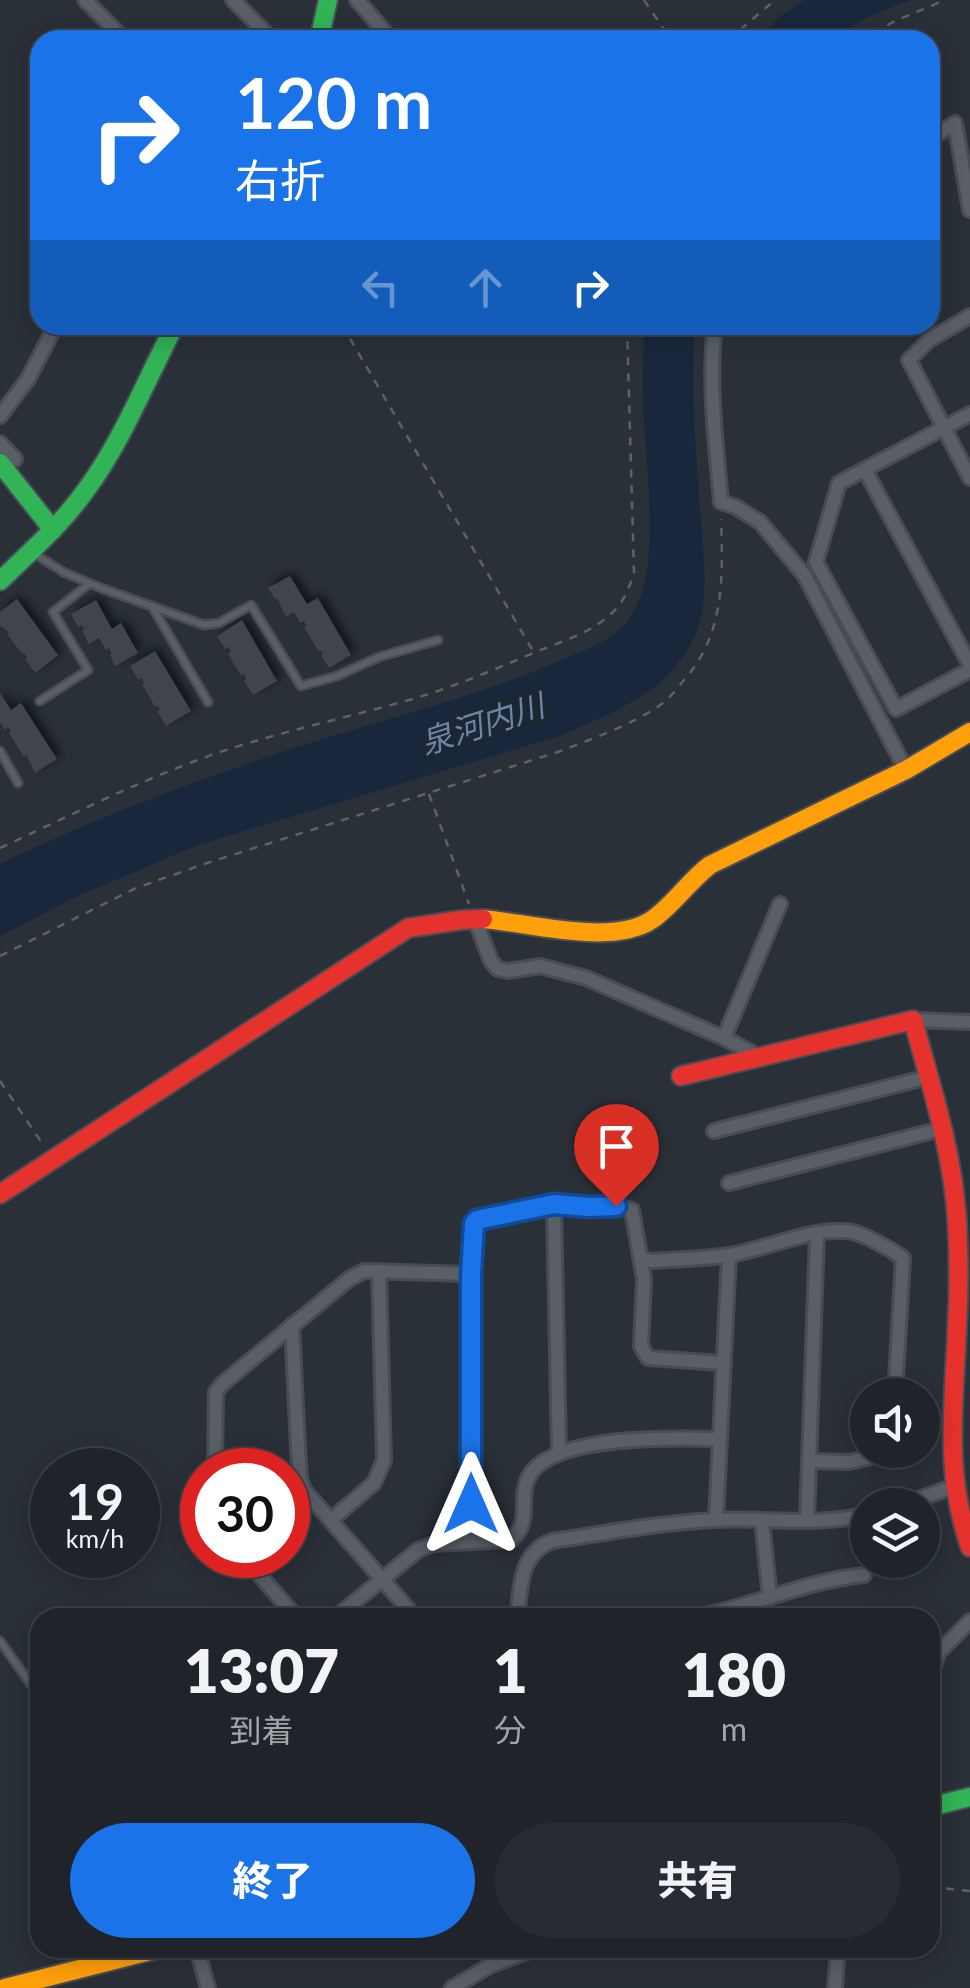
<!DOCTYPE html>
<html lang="ja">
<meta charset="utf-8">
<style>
:root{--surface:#20242a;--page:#282c32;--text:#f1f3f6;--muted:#a2a4a8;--line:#3d4147;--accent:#1a73e8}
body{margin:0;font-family:Lato,"Noto Sans JP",sans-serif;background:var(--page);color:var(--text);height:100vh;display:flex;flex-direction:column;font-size:38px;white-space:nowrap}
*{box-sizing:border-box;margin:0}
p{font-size:32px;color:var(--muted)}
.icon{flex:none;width:55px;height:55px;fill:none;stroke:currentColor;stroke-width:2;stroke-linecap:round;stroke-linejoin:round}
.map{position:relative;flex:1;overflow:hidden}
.side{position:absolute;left:30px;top:1608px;width:910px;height:350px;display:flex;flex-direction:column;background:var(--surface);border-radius:30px;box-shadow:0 5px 25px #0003,0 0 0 2px var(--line)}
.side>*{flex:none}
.hud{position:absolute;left:30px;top:30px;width:910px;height:305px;border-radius:30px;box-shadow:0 5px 25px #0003,0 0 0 2px var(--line);background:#1a73e8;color:#fff;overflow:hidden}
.controls{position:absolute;left:850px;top:1378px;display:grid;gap:20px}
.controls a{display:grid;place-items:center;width:90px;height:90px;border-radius:50%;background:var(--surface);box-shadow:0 5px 25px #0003,0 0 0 2px var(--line);font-size:50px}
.speed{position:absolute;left:30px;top:1448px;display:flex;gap:20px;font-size:50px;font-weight:700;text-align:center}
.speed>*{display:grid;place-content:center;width:130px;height:130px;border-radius:50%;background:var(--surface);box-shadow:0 5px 25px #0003,0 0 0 2px var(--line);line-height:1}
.speed small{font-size:25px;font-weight:400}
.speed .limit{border:15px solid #d22;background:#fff;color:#111}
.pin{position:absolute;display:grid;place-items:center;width:85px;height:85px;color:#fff;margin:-102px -42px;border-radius:50% 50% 50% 0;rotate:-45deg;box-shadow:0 0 10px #0007}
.pin .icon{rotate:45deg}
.me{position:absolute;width:110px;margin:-55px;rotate:0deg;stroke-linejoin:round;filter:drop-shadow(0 0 8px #0008)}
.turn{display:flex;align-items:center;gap:35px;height:210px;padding:0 40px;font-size:45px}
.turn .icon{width:130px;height:130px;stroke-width:2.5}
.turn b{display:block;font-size:70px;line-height:85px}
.lanes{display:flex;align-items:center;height:95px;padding:0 40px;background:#0003;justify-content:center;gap:50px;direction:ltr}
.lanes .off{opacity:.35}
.eta{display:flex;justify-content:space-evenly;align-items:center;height:170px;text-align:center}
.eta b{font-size:60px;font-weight:800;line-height:70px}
.primary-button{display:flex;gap:20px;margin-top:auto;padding:20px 40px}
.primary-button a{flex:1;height:115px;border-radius:60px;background:var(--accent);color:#fff;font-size:40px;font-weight:800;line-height:115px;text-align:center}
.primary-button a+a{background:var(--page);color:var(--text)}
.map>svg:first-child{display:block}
.water{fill:#19273c}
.building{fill:#3f444c;filter:url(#shadow)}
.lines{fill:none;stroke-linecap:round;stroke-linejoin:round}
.lane-casing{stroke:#484c55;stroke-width:11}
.street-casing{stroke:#484c55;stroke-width:18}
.fast-casing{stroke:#484c55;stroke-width:22}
.slow-casing{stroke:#484c55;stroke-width:22}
.jam-casing{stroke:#484c55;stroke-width:22}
.path{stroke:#5c6268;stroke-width:2.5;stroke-dasharray:8 8;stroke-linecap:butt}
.lane{stroke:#5a5e66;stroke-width:6}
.street{stroke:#5a5e66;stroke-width:12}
.fast{stroke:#30b455;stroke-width:18}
.slow{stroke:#ff9f0a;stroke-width:18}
.jam{stroke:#e5322d;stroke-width:18}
.route-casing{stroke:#114b97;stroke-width:25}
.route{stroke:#1a73e8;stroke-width:18}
.labels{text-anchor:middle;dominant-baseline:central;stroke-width:10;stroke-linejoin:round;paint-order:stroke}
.water-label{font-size:32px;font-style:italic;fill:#6d86a8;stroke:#1d2633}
</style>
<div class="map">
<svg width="970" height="1988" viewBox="0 0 970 1988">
<defs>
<filter id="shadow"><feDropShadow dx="4.5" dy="-4.5" stdDeviation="5" flood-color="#0009"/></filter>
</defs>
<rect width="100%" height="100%" fill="#2a3038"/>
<g class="water">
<polygon points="804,0 910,0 865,18 832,40 760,40 778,18"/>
<path d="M645,325h50c-5,62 1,123 5,185 3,37 9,78 -1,115 -5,18 -20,38 -33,52 -25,25 -74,45 -107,59l-361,109 -125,53 -73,38v-72c86,-42 176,-76 267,-107 95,-33 194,-54 287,-94 22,-10 49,-18 67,-35 7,-5 13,-16 17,-25 23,-51 5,-152 5,-210 -1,-23 1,-45 2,-68z"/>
</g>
<g class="building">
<polygon points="290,576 307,604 318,598 351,655 329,668 321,655 323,654 320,650 318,651 304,627 306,626 304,621 300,623 294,612 286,617 277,598 275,599 268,588"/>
<polygon points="17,599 58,655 35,673 25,659 27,657 24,653 22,654 7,634 9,632 0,626 0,612"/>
<polygon points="96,600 112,629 121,623 138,653 115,666 110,655 112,654 109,648 106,650 99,638 89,644 82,631 84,630 82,625 78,627 71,614"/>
<polygon points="242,620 277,681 253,695 244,681 246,679 244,674 241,676 228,654 231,652 228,647 225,649 217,636"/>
<polygon points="155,651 191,711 166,726 157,711 160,710 157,705 155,707 142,684 144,683 141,678 138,680 130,666"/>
<polygon points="0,693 11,710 21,703 57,759 35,773 26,755 24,757 9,733 11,732 8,727 5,730 0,722"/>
</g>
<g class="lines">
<g class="lane-casing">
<g id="lane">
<polyline points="32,552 63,572 101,588 204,625 219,623 251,605 301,686 337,676 379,657 438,640"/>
<polyline points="153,608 208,702"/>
<polyline points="40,701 88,670 53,612 89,584"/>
<polyline points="0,751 18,783"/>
<polyline points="0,1641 40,1697"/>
</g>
</g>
<g class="street-casing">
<g id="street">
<polyline points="85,0 125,40"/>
<polyline points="233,0 273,40"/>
<polyline points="357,0 392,40"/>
<polyline points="930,139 955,123 970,210"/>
<polyline points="970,316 929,340 909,360 970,478"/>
<path d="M715,325c-7,58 1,119 6,177l15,5 24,15 45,54 101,194"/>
<polyline points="970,414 839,483 816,562 896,709 970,670"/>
<polyline points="0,416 28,379 56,325"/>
<polyline points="0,443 15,459 5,468"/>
<polyline points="865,470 970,665"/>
<polyline points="475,919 491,961 498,969 508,971 540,966 586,978 724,1038 760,1057"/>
<polyline points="913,1020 970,1022"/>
<polyline points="724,1038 780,904"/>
<polyline points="714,1131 928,1077"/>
<polyline points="729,1183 941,1129"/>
<polyline points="554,1205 559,1453"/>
<path d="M640,1258l11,3c26,-2 53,-2 79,-6 34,-6 83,-27 116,-24 16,1 44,18 57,27l-8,137"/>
<polyline points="292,1325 298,1448 300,1478 304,1490 416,1618"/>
<polyline points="810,1461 849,1462 892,1452 892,1450"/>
<polyline points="215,1470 216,1392 222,1384 349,1279 364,1271 471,1274"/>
<polyline points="902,1505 955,1486"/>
<polyline points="331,1520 374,1483 384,1460 379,1271"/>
<polyline points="716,1520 729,1255"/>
<polyline points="807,1520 817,1234"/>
<polyline points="762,1521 770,1598"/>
<polyline points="471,1542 471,1274 473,1224 477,1220 554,1205 589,1207 615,1206 632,1210 644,1279 641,1346 648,1358 723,1363"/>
<polyline points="242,1555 297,1618"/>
<path d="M335,1618l83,-68 15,-6 78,-4c21,-19 8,-37 16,-59 17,-48 150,-43 192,-42"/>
<path d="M517,1618c4,-30 2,-65 35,-77 53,-8 107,-18 161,-21 51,-3 105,7 155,-6"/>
<path d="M687,1618c61,-9 116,-37 177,-43"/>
<polyline points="930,1675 939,1652 970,1621"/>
<polyline points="197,1948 208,1988"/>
<polyline points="452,1988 489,1966 537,1948"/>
<polyline points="835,1988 838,1948"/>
</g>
</g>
<g class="fast-casing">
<g id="fast">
<polyline points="319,40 328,0"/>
<polyline points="0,463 53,530"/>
<path d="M0,581c30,-29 62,-57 86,-91 37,-50 60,-110 89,-165"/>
<polyline points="930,1807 970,1797"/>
</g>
</g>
<g class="slow-casing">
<g id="slow">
<path d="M483,919c46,4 131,28 170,0 21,-15 36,-38 57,-54l196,-95 64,-38"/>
<polyline points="5,1988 162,1948"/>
</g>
</g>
<g class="jam-casing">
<g id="jam">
<path d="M681,1076l232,-56c18,66 40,132 44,201 2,35 2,72 0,107 -3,77 -13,144 13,219"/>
<polyline points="0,1194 408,928 461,920 483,919"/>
</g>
</g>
<g class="path">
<polyline points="644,0 671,40"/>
<polyline points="728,40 775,0"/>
<polyline points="859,40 895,21 945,0"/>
<polyline points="342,325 533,651"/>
<polyline points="429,794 469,904"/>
<path d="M0,848c71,-33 143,-69 217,-95 63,-21 128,-35 192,-53 42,-12 82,-29 122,-46 28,-12 59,-20 81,-41 12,-11 17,-25 22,-40l-7,-248"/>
<path d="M0,956l136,-68 71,-25 351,-111c33,-13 77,-28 105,-49 8,-6 15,-16 21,-23 41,-46 39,-103 37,-161"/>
<polyline points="0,1081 44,1146"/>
<polyline points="930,1887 970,1891"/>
</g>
<use href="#lane" class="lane"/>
<use href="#street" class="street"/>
<use href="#fast" class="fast"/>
<use href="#slow" class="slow"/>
<use href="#jam" class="jam"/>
</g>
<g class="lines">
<g class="route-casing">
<polyline id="route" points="471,1504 471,1274 474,1224 477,1220 554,1204 589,1207 616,1206"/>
</g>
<use href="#route" class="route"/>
</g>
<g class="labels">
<g class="water-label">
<text transform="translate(482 723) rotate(-18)">泉河内川</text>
</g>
</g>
</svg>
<div class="controls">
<a><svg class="icon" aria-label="sound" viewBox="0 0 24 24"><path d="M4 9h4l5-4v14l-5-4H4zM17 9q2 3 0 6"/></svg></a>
<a><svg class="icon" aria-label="layers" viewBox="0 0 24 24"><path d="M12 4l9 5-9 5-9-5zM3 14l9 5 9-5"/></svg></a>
</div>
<div class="speed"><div>19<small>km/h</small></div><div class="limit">30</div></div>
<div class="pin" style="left:616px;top:1206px;background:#d93025"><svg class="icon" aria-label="arrive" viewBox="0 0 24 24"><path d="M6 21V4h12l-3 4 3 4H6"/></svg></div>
<svg class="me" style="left:471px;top:1504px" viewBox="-20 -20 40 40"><path d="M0-17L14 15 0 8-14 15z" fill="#1a73e8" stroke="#fff" stroke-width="4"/></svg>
<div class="hud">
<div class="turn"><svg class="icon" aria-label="right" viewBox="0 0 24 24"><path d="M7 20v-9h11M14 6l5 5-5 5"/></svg><div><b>120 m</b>右折</div></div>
<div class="lanes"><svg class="icon off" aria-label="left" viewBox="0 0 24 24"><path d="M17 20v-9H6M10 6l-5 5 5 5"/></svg><svg class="icon off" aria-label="ahead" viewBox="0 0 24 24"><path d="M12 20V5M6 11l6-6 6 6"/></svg><svg class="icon" aria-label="right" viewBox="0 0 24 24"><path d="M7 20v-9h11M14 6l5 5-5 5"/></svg></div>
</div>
<section class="side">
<div class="eta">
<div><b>13:07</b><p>到着</p></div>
<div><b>1</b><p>分</p></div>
<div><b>180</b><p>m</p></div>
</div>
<div class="primary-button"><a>終了</a><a>共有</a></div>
</section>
</div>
